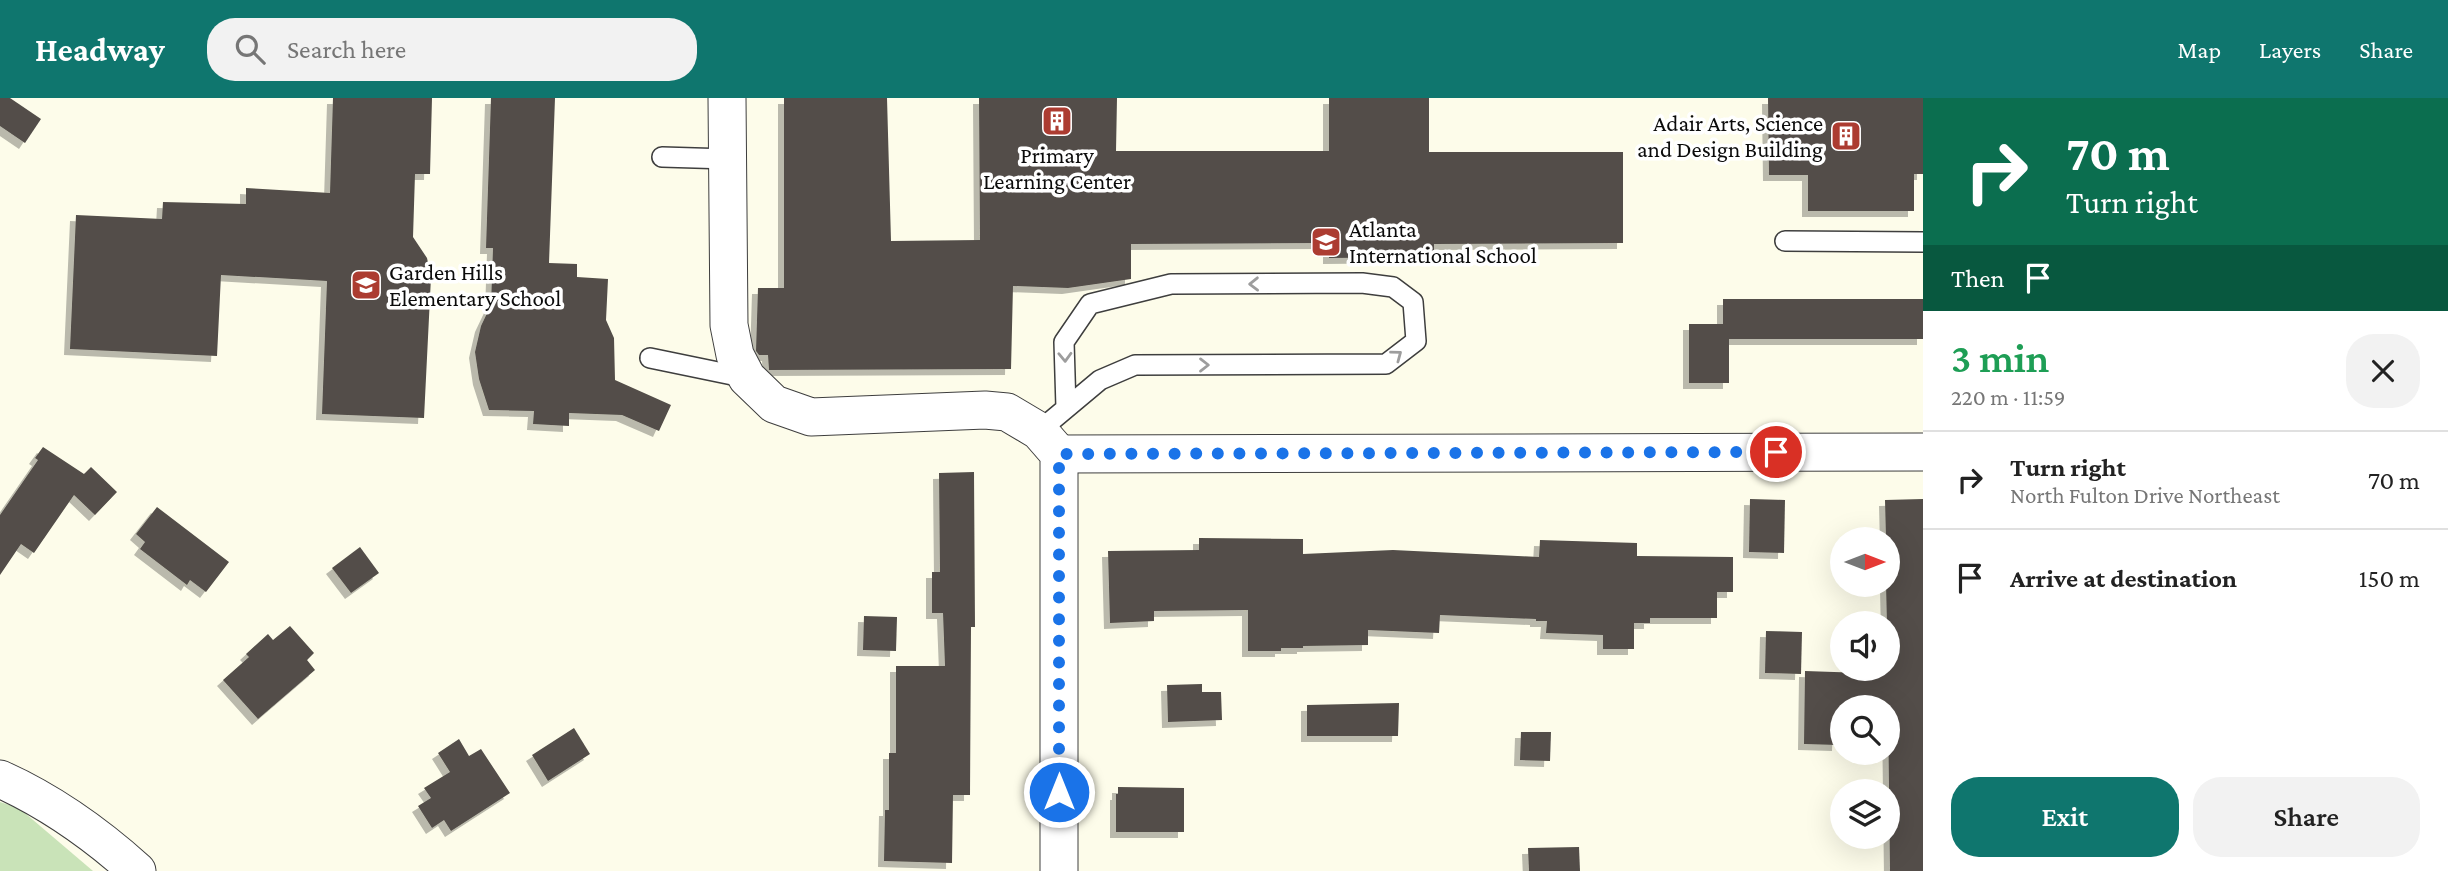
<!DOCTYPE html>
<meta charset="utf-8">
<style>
:root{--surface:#fff;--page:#f2f2f2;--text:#222;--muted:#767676;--line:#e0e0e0;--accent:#0f766e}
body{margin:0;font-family:"Crimson Pro",serif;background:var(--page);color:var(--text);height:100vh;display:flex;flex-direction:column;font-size:26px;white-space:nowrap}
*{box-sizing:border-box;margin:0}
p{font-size:23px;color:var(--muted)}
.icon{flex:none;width:38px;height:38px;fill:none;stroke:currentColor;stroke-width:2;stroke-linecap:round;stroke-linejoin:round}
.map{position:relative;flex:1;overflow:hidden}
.sheet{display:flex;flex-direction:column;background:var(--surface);width:525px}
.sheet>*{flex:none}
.banner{background:#0b6e4f;color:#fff;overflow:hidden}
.needle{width:46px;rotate:90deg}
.tools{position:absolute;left:1830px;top:429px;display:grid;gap:14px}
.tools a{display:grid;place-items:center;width:70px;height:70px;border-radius:50%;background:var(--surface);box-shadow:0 7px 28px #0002;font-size:35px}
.pin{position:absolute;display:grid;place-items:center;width:60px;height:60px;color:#fff;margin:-30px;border:4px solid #fff;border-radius:50%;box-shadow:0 2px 7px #0007}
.me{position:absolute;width:77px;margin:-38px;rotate:0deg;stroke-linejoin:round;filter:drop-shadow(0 0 5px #0008)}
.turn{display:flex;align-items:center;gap:24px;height:147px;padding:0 28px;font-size:32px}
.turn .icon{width:91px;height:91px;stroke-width:2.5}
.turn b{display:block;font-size:49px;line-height:60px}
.then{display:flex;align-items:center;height:66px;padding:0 28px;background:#0003;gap:14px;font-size:26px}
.round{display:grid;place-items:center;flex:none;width:74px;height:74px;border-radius:28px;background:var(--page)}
.headline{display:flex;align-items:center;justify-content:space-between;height:119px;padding:0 28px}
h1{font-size:42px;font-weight:600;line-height:52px;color:#1e9e55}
.action{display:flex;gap:14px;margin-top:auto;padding:14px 28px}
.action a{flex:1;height:80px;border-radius:28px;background:var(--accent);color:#fff;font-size:28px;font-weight:600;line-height:80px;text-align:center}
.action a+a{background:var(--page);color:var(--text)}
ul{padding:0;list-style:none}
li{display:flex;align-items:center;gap:21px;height:98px;padding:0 28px;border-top:2px solid var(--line)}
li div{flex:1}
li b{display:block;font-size:26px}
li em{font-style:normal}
header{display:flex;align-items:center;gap:42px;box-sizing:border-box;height:98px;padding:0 35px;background:var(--accent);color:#fff}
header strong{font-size:33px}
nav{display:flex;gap:38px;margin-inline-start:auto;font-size:24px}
.search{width:490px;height:63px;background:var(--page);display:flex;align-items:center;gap:18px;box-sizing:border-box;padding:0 24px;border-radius:28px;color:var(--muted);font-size:26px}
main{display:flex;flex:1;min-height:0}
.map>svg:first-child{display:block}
.green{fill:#c9e3b8}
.building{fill:#524d48;filter:url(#shadow)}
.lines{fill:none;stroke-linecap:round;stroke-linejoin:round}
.lane-casing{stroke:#3e3e3e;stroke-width:22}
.street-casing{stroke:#3e3e3e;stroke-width:39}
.lane{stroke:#fff;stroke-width:19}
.street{stroke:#fff;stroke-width:37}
.oneway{stroke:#9d9d9d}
.route{stroke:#1a73e8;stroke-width:12;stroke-dasharray:0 21.6}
.labels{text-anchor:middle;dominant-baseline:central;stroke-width:7;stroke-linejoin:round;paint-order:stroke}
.poi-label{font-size:23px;fill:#0b0b0b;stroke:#fff;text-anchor:start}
</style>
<header>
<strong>Headway</strong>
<div class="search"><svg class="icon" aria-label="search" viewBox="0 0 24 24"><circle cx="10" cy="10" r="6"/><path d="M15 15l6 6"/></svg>Search here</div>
<nav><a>Map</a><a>Layers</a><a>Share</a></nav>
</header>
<main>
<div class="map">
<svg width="1923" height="773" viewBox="0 0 1923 773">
<defs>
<filter id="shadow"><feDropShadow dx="-6" dy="6" stdDeviation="0" flood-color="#0004"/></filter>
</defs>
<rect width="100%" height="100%" fill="#fdfcea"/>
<polygon class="green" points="0,704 19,710 93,773 0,773"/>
<g class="building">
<polygon points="0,0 10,0 41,21 25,45 0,28"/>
<polygon points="333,0 432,0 430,76 415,76 413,139 427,160 431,179 424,320 322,316 327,183 221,177 217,258 70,251 76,117 162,121 163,104 246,106 246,90 330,95"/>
<polygon points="491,0 555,0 549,165 577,166 577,179 608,181 606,222 614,240 615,282 671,307 659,333 622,317 569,315 569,328 533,326 534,313 489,312 479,281 475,254 481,228 491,207 493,150 486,150"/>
<polygon points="784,0 887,0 891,143 980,142 979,0 1117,0 1116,53 1329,53 1329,0 1429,0 1429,54 1623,54 1623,145 1434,146 1434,159 1329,160 1329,145 1131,146 1131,181 1068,190 1013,188 1011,271 769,272 768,257 759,257 756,253 758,190 784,190"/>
<polygon points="1768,0 1923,0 1923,76 1914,76 1914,113 1808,113 1808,77 1769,77"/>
<polygon points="1723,201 1923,201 1923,241 1729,241 1729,285 1689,285 1689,226 1723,226"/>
<polygon points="43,349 84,376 91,369 117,394 95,417 74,397 34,455 21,446 0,477 0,417 38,362 35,360"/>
<polygon points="974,374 975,529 971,529 970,697 953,697 952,765 884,763 885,712 889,712 889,655 896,655 896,568 945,568 943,515 932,515 932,474 940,474 939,375"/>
<polygon points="1750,401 1785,402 1784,455 1749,454"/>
<polygon points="1923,401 1923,773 1890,773 1888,609 1843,609 1843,619 1839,618 1838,647 1804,646 1805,573 1863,575 1863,570 1888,570 1886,486 1888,486 1888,441 1886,441 1885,402"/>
<polygon points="157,409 229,464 206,494 190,482 187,487 140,451 145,444 136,436"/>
<polygon points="1199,440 1303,441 1303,456 1393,452 1539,459 1540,442 1637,445 1637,458 1733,459 1733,494 1717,494 1717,520 1650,520 1650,525 1634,525 1634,551 1603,551 1603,537 1546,535 1547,523 1536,523 1536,521 1440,517 1439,535 1368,532 1368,547 1303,548 1303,550 1281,550 1281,553 1248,553 1248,512 1154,513 1154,523 1110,525 1108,453 1199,452"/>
<polygon points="360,449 379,475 351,495 332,470"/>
<polygon points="864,518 897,519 896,553 863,552"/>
<polygon points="290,528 314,555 307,562 315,572 258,621 223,582 249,559 246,556 268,536 273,542"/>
<polygon points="1766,533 1802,534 1801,576 1765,575"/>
<polygon points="1202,586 1202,594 1221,594 1222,622 1168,624 1167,587"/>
<polygon points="1399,605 1398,638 1307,638 1307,607"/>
<polygon points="574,630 590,656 548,683 532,657"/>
<polygon points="1521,634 1551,634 1550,663 1520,662"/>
<polygon points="459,641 469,658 481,651 510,695 451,733 444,722 432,730 418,708 431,700 424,690 450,674 438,655"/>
<polygon points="1118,689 1184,690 1184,734 1116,734 1116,696 1118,696"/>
<polygon points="1579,749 1580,773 1529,773 1528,750"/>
</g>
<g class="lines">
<g class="lane-casing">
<g id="lane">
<polyline points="662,59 728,61"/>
<polyline points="1785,143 1923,144"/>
<polyline points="650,260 747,280"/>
<polyline points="1039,333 1100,282 1135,267 1386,266 1416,243 1413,204 1393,189 1362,185 1171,186 1090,206 1064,244 1066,310"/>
</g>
</g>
<g class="street-casing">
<g id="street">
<polyline points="727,0 729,227 735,257 747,280 774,306 811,319 985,312 1007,314 1039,333 1059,356 1059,773"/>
<polyline points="1059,356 1923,354"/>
<path d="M0,681c49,22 97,56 137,92"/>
</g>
</g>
<use href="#lane" class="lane"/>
<use href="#street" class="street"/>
</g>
<defs><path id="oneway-chevron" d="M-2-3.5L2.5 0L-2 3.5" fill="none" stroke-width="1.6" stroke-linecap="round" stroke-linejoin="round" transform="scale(1.75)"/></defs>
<g class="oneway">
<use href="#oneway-chevron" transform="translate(1254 186) rotate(179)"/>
<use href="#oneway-chevron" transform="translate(1397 257) rotate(-37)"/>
<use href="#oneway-chevron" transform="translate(1065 259) rotate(88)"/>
<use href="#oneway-chevron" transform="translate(1204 267)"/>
</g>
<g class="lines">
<polyline class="route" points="1059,694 1059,356 1776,354"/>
</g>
<defs>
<g id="building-square" transform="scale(1.575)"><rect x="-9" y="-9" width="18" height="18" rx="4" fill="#ac3c31" stroke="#fff"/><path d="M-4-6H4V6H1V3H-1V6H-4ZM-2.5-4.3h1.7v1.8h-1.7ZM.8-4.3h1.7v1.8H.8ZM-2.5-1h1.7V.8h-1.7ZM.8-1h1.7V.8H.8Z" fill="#fff"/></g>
<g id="school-square" transform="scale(1.575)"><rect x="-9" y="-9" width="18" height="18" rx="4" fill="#ac3c31" stroke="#fff"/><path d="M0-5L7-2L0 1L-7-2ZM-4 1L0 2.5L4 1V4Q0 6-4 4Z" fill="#fff"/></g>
</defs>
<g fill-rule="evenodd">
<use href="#building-square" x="1057" y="23"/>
<use href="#building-square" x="1846" y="38"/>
<use href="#school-square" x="1326" y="144"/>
<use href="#school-square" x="366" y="187"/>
</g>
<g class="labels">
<g class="poi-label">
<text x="1823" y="25" text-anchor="end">Adair Arts, Science<tspan x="1823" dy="26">and Design Building</tspan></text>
<text x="1057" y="57" text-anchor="middle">Primary<tspan x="1057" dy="26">Learning Center</tspan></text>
<text x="1349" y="131">Atlanta<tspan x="1349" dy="26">International School</tspan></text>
<text x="389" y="174">Garden Hills<tspan x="389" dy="26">Elementary School</tspan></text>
</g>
</g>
</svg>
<div class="tools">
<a><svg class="needle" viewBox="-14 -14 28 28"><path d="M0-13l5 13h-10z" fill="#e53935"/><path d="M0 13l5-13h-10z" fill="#767676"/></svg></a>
<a><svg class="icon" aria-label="sound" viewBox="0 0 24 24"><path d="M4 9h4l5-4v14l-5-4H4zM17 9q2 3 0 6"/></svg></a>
<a><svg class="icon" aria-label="search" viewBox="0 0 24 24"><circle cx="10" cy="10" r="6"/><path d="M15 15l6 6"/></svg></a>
<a><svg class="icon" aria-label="layers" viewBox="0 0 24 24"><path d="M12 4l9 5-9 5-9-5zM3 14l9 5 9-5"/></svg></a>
</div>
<div class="pin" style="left:1776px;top:354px;background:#d93025"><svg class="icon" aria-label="arrive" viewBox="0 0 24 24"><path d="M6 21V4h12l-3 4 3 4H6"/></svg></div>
<svg class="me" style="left:1059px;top:694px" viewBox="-20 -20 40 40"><circle r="17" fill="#1a73e8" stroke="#fff" stroke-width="3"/><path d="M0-11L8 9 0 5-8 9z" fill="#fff"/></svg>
</div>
<section class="sheet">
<div class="banner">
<div class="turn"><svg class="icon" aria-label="right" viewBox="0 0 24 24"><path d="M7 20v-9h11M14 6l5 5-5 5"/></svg><div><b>70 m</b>Turn right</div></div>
<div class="then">Then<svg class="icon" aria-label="arrive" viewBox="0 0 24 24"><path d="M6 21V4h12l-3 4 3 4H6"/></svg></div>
</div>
<div class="headline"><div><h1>3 min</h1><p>220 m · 11:59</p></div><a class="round"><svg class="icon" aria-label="close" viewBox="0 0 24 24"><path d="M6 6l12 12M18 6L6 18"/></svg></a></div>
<ul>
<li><svg class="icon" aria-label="right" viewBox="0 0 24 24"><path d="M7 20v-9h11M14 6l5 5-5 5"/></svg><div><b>Turn right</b><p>North Fulton Drive Northeast</p></div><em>70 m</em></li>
<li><svg class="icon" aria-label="arrive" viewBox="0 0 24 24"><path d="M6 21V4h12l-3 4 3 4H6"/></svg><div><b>Arrive at destination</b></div><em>150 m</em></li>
</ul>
<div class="action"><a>Exit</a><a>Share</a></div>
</section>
</main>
